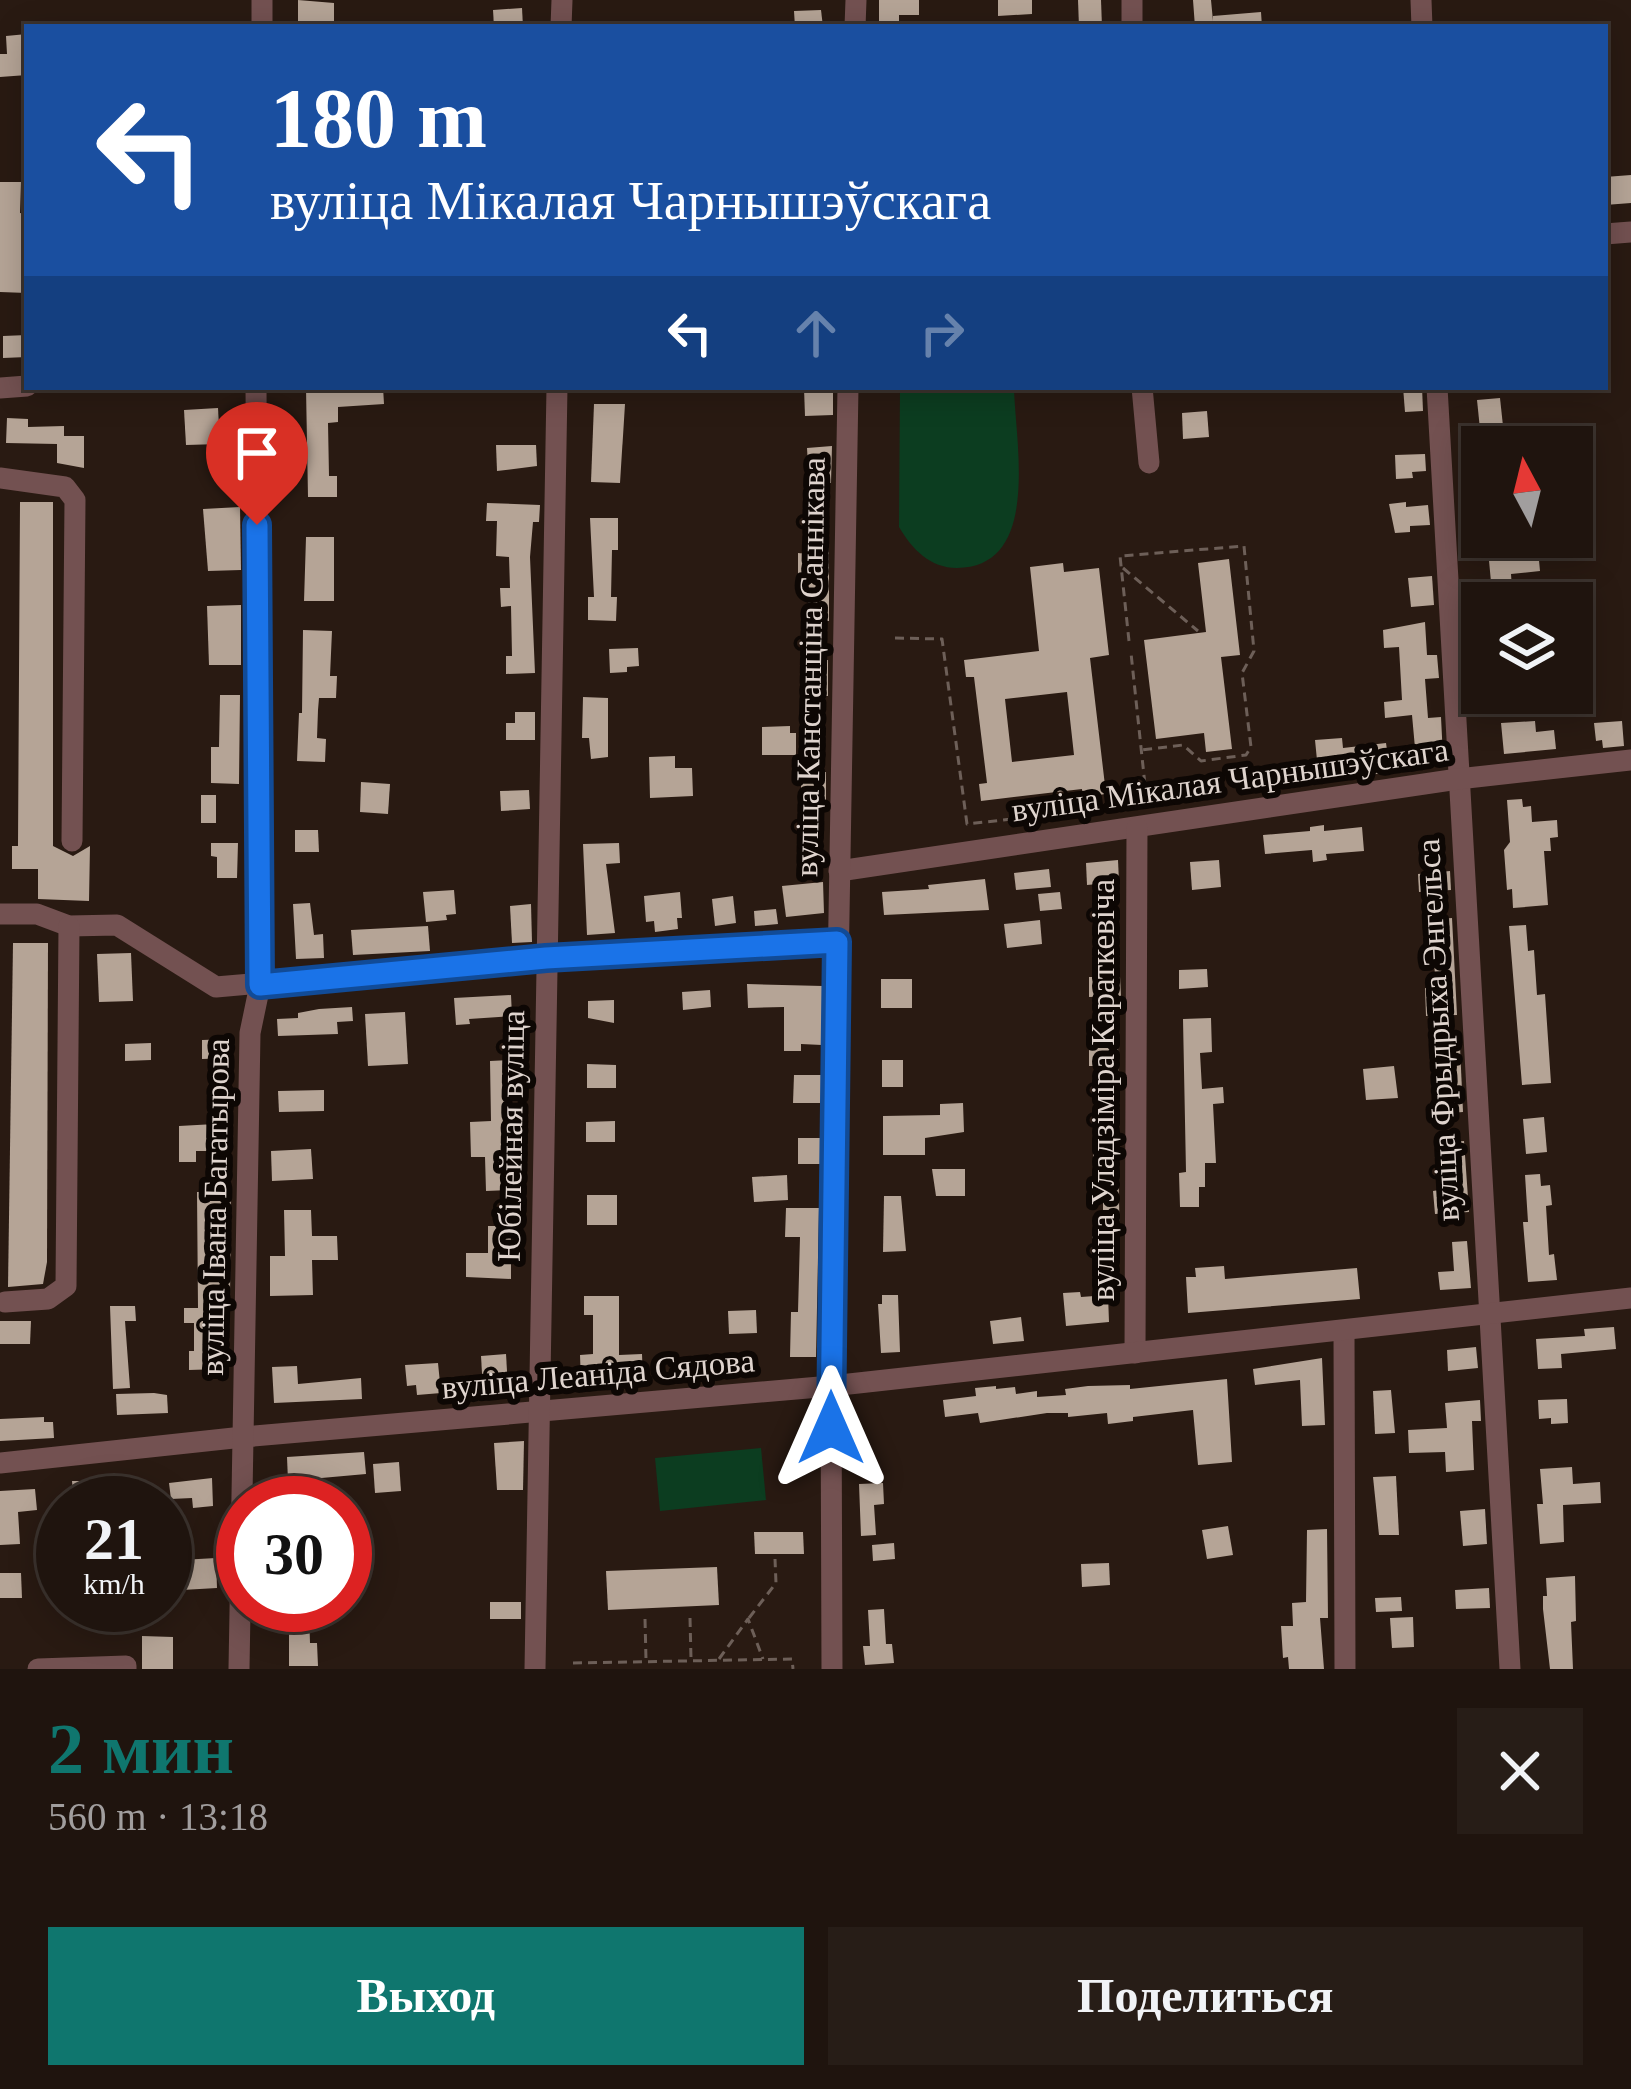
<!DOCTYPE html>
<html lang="ru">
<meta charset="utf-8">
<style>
:root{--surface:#1f140e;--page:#271d17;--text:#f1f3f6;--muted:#a19e9e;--line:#3c332e;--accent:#0f766e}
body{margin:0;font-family:"Times New Roman",serif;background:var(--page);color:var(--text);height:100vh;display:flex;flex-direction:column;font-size:45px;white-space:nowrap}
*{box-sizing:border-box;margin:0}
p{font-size:39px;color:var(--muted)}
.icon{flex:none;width:66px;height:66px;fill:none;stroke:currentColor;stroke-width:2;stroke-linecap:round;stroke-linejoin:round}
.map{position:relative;height:1669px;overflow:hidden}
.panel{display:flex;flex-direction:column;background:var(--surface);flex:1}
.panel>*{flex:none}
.hud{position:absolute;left:24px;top:24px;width:1584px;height:366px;border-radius:0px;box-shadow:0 6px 30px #0003,0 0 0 3px var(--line);background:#1a4fa0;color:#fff;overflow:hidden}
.needle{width:78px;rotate:353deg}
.buttons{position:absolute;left:1461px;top:426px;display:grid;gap:24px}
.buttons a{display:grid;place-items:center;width:132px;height:132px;border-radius:0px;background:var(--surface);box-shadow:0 6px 30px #0003,0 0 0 3px var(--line);font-size:60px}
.speed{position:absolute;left:36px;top:1476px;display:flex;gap:24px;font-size:60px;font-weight:700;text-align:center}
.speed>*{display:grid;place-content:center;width:156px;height:156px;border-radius:50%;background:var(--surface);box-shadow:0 6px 30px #0003,0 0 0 3px var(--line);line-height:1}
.speed small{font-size:30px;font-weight:400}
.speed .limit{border:18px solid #d22;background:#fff;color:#111}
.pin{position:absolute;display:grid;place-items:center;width:102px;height:102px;color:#fff;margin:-123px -51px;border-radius:50% 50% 50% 0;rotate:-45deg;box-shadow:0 0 12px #0007}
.pin .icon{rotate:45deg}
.me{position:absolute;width:132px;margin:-66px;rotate:0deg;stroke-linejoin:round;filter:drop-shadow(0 0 9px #0008)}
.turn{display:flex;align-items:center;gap:42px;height:252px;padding:0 48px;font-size:54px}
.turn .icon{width:156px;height:156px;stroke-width:2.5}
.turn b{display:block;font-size:84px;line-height:102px}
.lanes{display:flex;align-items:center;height:114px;padding:0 48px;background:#0003;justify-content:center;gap:60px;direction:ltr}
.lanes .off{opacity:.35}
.round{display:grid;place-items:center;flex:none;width:126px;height:126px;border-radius:0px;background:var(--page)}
.overview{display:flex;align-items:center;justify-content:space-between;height:204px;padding:0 48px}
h1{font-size:72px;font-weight:700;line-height:90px;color:var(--accent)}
.button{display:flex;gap:24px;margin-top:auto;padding:24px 48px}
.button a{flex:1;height:138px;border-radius:0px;background:var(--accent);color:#fff;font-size:48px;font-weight:700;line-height:138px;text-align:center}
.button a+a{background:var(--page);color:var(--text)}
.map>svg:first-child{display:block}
.green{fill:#0c3d20}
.building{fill:#b5a496;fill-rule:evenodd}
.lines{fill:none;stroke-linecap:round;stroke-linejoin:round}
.path{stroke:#6d5f58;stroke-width:3;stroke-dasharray:9 6;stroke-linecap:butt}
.minor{stroke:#735151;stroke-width:21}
.route-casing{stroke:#114b97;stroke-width:30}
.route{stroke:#1a73e8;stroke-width:21}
.labels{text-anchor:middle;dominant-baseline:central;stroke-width:12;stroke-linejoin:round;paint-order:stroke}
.street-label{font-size:33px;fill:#dfd4ce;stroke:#0d0704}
</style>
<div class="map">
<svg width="1631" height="1669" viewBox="0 0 1631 1669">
<rect width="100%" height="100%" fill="#291a12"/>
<g class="green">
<path d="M900,387h114c1,55 28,180 -57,181 -27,0 -45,-19 -58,-41z"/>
<polygon points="761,1448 766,1500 660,1511 655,1458"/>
</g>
<g class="building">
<polygon points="298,0 334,3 334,23 298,23"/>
<polygon points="879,0 919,0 919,15 899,15 899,27 879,27"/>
<polygon points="998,0 1032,0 1032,14 998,16"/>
<polygon points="1078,0 1101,0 1102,27 1079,27"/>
<polygon points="1193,0 1211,0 1213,21 1213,16 1261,12 1262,27 1195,27"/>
<polygon points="522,8 523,27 494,27 493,10"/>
<polygon points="821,10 823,27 795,27 794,11"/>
<polygon points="27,34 27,75 0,77 0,54 7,54 6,36"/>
<polygon points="1631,175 1631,203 1605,205 1605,177"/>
<polygon points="0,182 21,182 20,213 27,214 27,293 0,292"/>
<polygon points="27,335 27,357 3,358 3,336"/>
<polygon points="383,387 384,404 338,407 338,422 328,423 329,476 337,476 337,497 308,497 306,388"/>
<polygon points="817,387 833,387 833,415 805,416 804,388"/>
<polygon points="1403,387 1422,387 1423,411 1405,412"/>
<polygon points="1500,398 1503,426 1480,429 1477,400"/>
<polygon points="594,404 625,404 620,483 591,482"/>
<polygon points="218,408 220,444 186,445 184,410"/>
<polygon points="1207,411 1209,437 1183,439 1182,413"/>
<polygon points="7,418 28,419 28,427 64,426 64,436 84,436 84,468 57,463 57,444 6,443"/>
<polygon points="1581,432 1582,447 1558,447 1557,434"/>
<polygon points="496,445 536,445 537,466 497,471"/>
<polygon points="832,446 831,483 821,483 820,464 808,465 807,448"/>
<polygon points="1425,454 1426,471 1412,472 1413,478 1396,479 1395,455"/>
<polygon points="810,495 829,495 829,621 808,621 809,577 798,577 798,553 807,554"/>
<polygon points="20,502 53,502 53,846 73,856 90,846 89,901 38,899 38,869 12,869 12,846 18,846"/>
<polygon points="1406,502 1406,507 1428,505 1430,525 1410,526 1410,532 1395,533 1389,504"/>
<polygon points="487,503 540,505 539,522 533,522 530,557 535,673 506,674 506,656 512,656 511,606 501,607 500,588 510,588 509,557 496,556 497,521 486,521"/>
<polygon points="240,507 241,570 208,571 203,509"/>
<polygon points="590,518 618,518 618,550 612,550 611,597 617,597 616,621 588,620 588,597 594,597"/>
<polygon points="306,537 334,537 334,601 304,601"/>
<polygon points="1519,547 1520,551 1538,550 1540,571 1511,574 1513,603 1493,603 1488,550"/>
<polygon points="1229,559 1240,655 1221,657 1232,749 1206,752 1204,733 1156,739 1144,640 1206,632 1198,563"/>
<path d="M1063,563l1,9 35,-4 10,87 -19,3 16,136 -24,3v-8l-101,12 -2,-17 8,-1 -13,-106h-8l-2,-17 75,-9 -9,-84zM1067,692l7,63 -62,7 -7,-63z"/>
<polygon points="1432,576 1434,605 1411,607 1408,578"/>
<polygon points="241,605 241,665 209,665 207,606"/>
<polygon points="1425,622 1427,655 1437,655 1439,678 1425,679 1428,718 1441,717 1443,757 1416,759 1412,715 1385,718 1384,702 1402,700 1399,647 1384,648 1383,630"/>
<polygon points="303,630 332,631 330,676 337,676 336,698 319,698 318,710 317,738 326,739 325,762 297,761 299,713 302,713"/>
<polygon points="638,648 639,666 627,667 627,672 610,673 609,649"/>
<polygon points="810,659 828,660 828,696 809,696"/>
<polygon points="220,695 240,695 239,784 211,783 211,747 219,747"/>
<polygon points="583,697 608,698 608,757 591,759 589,738 582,738"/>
<polygon points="515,712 535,712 535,740 506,740 506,723 515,723"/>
<polygon points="1535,721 1536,732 1554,730 1556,749 1504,754 1501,723"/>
<polygon points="1622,721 1624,746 1603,748 1602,740 1596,741 1594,723"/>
<polygon points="790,726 790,733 796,733 796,755 762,755 762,727"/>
<polygon points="1342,738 1343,748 1386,743 1387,750 1401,749 1403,771 1341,778 1340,767 1318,770 1315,740"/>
<polygon points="675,756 675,768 692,768 693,796 650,798 649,757"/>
<polygon points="801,772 826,772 826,804 814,805 814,794 801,794"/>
<polygon points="361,782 390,784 388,814 360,812"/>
<polygon points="529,790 530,809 501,811 500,791"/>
<rect x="201" y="795" width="15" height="28"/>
<polygon points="1522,799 1523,807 1531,806 1532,822 1557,820 1558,837 1550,838 1551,851 1544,851 1548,905 1513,908 1512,889 1507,890 1504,850 1510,842 1507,800"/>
<polygon points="1324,825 1324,831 1362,827 1364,851 1326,854 1327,860 1313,862 1312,850 1265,854 1263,835 1310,831 1310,827"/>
<polygon points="295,830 318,830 319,852 295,852"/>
<polygon points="211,843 238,843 237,878 217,878 217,857 211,856"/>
<polygon points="619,843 620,863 606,864 615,933 587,935 583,844"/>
<polygon points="1118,860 1119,882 1087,885 1086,863"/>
<polygon points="1219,860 1221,887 1192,890 1190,862"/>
<polygon points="1049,869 1051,887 1016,890 1014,873"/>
<polygon points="1450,871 1451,890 1419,892 1418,874"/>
<polygon points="985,879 989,910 884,915 882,892 929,889 928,885"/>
<polygon points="823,882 824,913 786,917 782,886"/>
<polygon points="454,890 456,914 446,915 447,920 426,922 423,892"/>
<polygon points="680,892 682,918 677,918 678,929 655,932 654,921 646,922 644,896"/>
<polygon points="1060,892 1062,909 1040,911 1038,894"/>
<polygon points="733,896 736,923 715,926 712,899"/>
<polygon points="310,903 314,935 323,934 324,958 296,959 293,904"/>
<polygon points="531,904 532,942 512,943 510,906"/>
<polygon points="776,909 778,924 755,926 754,911"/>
<polygon points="1452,918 1457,1015 1426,1016 1425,988 1436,988 1432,936 1428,937 1427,920"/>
<polygon points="1040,920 1042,944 1007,948 1004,924"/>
<polygon points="1526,925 1528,951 1534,950 1537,995 1545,994 1551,1083 1522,1085 1509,926"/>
<polygon points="428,926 430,951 353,955 351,930"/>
<polygon points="13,943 48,943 47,1262 43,1284 8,1287"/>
<polygon points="131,953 133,1001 99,1002 97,954"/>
<polygon points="1207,969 1208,987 1179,989 1179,970"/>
<polygon points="1089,977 1120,977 1121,996 1089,997"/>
<rect x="881" y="979" width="31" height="29"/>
<polygon points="747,984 823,986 822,1045 801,1044 801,1051 784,1051 784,1007 748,1008"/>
<polygon points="710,990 711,1007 683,1010 682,992"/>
<polygon points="511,995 512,1016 469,1019 470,1024 456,1025 454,998"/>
<polygon points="614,1000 614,1023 588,1018 588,1001"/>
<polygon points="352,1007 353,1021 337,1022 338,1034 278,1036 277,1019 298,1018 298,1013 319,1009"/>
<polygon points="405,1012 408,1064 368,1066 365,1014"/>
<polygon points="1211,1018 1212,1052 1200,1053 1202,1089 1223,1087 1224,1103 1213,1104 1216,1163 1205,1163 1205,1187 1199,1187 1199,1207 1180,1207 1179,1173 1186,1172 1183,1019"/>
<polygon points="230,1039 231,1058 202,1059 202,1040"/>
<polygon points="151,1043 151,1060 125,1061 125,1044"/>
<polygon points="1118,1044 1119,1108 1099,1109 1098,1066 1089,1066 1089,1045"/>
<polygon points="1460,1047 1463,1112 1437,1114 1432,1048"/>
<polygon points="510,1060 512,1190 486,1191 485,1157 471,1157 470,1122 491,1121 490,1061"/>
<rect x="882" y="1060" width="21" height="27"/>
<polygon points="587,1064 616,1065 616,1088 587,1088"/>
<polygon points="1394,1066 1398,1098 1366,1100 1363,1069"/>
<polygon points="794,1075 821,1075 821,1103 793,1103"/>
<polygon points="324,1090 324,1111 279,1112 278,1091"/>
<polygon points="232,1096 232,1143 216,1143 216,1151 196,1151 196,1162 179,1162 179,1126 215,1124 215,1097"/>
<polygon points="963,1103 964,1132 925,1138 925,1155 883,1155 883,1116 940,1115 940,1104"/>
<polygon points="1544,1117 1547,1152 1526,1154 1523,1119"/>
<polygon points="615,1121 615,1142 586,1142 586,1122"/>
<rect x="798" y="1138" width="22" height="26"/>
<polygon points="1464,1141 1469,1212 1435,1214 1433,1191 1439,1190 1436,1143"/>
<polygon points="1118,1146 1120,1253 1093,1254 1092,1233 1103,1233 1103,1203 1088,1203 1088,1185 1094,1185 1093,1147"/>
<polygon points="311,1149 313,1179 272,1181 271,1151"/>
<polygon points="932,1169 965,1169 965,1196 936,1196"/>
<polygon points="1540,1174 1541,1186 1550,1185 1552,1205 1546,1206 1549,1255 1554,1254 1557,1280 1528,1282 1523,1222 1528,1222 1525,1175"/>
<polygon points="787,1175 788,1200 754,1202 752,1177"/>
<polygon points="231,1191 230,1300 213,1301 214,1350 219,1350 220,1369 189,1370 189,1351 194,1351 194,1323 184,1323 184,1308 198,1308 197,1192"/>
<rect x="587" y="1195" width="30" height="30"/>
<polygon points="884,1196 901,1196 906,1251 883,1252"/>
<polygon points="786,1208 819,1208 816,1357 790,1357 791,1312 798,1312 800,1237 785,1237"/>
<polygon points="284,1210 311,1210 312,1236 337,1236 338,1260 312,1260 313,1295 270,1296 270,1256 285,1256"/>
<polygon points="488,1226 511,1226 511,1279 466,1277 466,1253 488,1253"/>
<polygon points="1467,1241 1471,1288 1440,1290 1438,1272 1454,1271 1452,1242"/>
<polygon points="1224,1266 1225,1279 1357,1268 1360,1299 1188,1313 1186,1277 1196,1277 1195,1268"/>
<polygon points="1080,1292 1081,1297 1108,1295 1109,1322 1066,1326 1063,1293"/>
<polygon points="882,1295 898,1295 900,1352 881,1353 878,1304 882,1304"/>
<polygon points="584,1296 619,1296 619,1355 642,1354 643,1381 581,1384 580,1355 593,1354 593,1315 584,1315"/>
<polygon points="110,1306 135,1306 136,1321 125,1321 130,1388 113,1389"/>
<polygon points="756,1310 757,1333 729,1334 728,1311"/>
<polygon points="1021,1317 1024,1341 993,1344 990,1321"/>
<polygon points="0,1321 31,1321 30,1344 0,1344"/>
<polygon points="1614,1327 1616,1349 1561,1354 1562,1368 1538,1369 1536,1339 1585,1336 1584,1329"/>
<polygon points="1476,1347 1478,1368 1448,1371 1447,1350"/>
<polygon points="506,1354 508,1388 483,1390 481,1356"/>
<polygon points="1322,1358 1325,1425 1302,1426 1300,1380 1255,1385 1253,1369"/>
<polygon points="438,1363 441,1393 417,1395 416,1385 407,1386 405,1365"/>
<polygon points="297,1366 298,1384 361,1378 362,1399 274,1403 272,1367"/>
<polygon points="1227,1379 1232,1462 1198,1465 1193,1410 1133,1417 1133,1421 1108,1424 1107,1413 1068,1417 1068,1413 1047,1413 980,1423 978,1413 945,1417 943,1400 976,1396 975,1388 996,1386 996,1389 1015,1387 1016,1394 1037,1391 1037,1397 1066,1395 1065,1389 1088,1386 1130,1385 1130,1389"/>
<polygon points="1391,1390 1395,1433 1375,1434 1373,1391"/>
<polygon points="154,1393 167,1395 168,1413 117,1415 116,1394"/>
<polygon points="1567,1399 1568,1423 1551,1424 1551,1418 1539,1419 1538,1400"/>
<polygon points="1480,1400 1481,1421 1472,1421 1474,1470 1446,1472 1445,1452 1409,1453 1408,1430 1447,1428 1445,1403"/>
<polygon points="44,1417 44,1422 53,1422 54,1438 0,1441 0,1419"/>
<polygon points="524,1441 523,1490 497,1490 494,1443"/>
<polygon points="364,1452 366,1474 288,1481 287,1457"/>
<polygon points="399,1462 401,1491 375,1493 373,1464"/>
<polygon points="1572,1467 1573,1484 1600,1482 1601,1503 1563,1505 1564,1542 1540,1544 1537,1504 1543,1504 1540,1469"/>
<polygon points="1396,1476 1399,1535 1379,1535 1373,1477"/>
<polygon points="212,1478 213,1506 193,1508 192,1498 171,1499 169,1483"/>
<polygon points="72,1481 127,1481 128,1489 150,1488 151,1503 74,1503"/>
<polygon points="883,1483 884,1504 874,1505 876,1535 861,1536 859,1484"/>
<polygon points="35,1489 37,1510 18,1512 20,1544 0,1545 0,1491"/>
<polygon points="1485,1509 1487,1544 1463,1546 1460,1511"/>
<polygon points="1228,1526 1233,1555 1207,1559 1202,1530"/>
<polygon points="1327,1529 1328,1618 1320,1618 1324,1669 1289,1669 1288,1657 1283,1658 1281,1626 1293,1626 1292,1603 1306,1602 1307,1530"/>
<polygon points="754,1532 803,1532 804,1554 755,1554"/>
<polygon points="894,1543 895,1559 873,1561 872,1545"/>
<polygon points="216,1558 217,1588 182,1590 181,1560"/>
<polygon points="1109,1563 1110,1585 1082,1587 1081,1564"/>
<polygon points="717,1567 719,1605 608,1610 606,1571"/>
<polygon points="0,1573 21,1573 22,1598 0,1598"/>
<polygon points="1575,1576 1576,1621 1571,1622 1573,1669 1550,1669 1543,1609 1543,1596 1547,1596 1546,1578"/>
<polygon points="1489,1588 1490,1608 1456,1609 1455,1590"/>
<polygon points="1401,1597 1402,1611 1376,1612 1375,1598"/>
<rect x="490" y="1602" width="31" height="17"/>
<polygon points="884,1609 886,1644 892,1644 894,1663 865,1665 863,1646 870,1646 868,1610"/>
<polygon points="289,1612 309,1612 310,1643 317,1643 318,1666 289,1666"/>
<polygon points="1413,1617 1414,1647 1392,1648 1390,1618"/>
<polygon points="142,1636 173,1637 173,1669 142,1669"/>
</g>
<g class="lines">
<g class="path">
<polyline points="1123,568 1198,631"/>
<polyline points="895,638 942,639 967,824 1147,804 1131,653"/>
<polyline points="1129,641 1120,556 1244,546 1254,651 1242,673 1251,747 1246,755 1201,761 1183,745 1141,750"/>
<polyline points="690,1618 691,1659"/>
<polyline points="749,1618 776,1583 775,1559"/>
<polyline points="645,1619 646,1660"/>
<polyline points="719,1659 748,1619 763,1659"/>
<polyline points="573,1663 792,1659 793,1669"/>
</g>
<g class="minor">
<polyline points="1132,0 1132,27"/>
<polyline points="1421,0 1422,27"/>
<polyline points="262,27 262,0"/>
<polyline points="561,27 562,0"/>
<polyline points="855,27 856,0"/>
<polyline points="1605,234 1631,232"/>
<polyline points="1142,387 1149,463"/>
<polyline points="1437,387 1510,1669"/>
<polyline points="0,388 27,386"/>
<polyline points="0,478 65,487 75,500 72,841"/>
<polyline points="839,871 1458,779 1631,760"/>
<polyline points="0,914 37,914 69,926 117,925 216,987 546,958 837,942"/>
<polyline points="5,1302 48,1299 66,1286 69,926"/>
<polyline points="1344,1332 1345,1669"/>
<polyline points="1135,1353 1137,828"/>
<polyline points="0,1463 243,1437 831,1386 1631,1298"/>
<polyline points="38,1669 126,1666 126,1669"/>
<polyline points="239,1669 250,1033 260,985 256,387"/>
<polyline points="535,1669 557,387"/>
<polyline points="832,1669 831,1386 848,387"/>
</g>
</g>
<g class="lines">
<g class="route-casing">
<polyline id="route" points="257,525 260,985 546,958 837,942 831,1428"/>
</g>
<use href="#route" class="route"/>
</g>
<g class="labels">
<g class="street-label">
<text transform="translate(810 667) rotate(-89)">вуліца Канстанціна Саннікава</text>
<text transform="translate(1230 780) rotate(-8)">вуліца Мікалая Чарнышэўскага</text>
<text transform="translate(1438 1030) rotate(-93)">вуліца Фрыдрыха Энгельса</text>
<text transform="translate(1103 1090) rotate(-90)">вуліца Уладзіміра Караткевіча</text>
<text transform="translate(511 1136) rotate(-89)">Юбілейная вуліца</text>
<text transform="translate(215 1207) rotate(-89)">вуліца Івана Багатырова</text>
<text transform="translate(598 1374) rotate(-5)">вуліца Леаніда Сядова</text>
</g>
</g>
</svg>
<div class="buttons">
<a><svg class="needle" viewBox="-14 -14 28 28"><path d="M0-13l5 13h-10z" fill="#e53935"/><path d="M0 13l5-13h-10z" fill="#a19e9e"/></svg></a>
<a><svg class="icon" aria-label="layers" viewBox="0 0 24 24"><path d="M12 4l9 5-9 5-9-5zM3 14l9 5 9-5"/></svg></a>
</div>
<div class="speed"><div>21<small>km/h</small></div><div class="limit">30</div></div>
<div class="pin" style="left:257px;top:525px;background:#d93025"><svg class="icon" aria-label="arrive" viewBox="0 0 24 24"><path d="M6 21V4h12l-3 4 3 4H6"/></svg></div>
<svg class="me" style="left:831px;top:1428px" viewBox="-20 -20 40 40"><path d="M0-17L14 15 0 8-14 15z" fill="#1a73e8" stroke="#fff" stroke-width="4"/></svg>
<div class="hud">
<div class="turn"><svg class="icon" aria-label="left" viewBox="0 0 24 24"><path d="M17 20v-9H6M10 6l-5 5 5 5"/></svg><div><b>180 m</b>вуліца Мікалая Чарнышэўскага</div></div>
<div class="lanes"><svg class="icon" aria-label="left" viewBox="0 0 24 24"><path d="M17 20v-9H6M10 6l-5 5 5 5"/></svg><svg class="icon off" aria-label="ahead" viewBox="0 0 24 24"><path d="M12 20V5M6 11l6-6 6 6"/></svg><svg class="icon off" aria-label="right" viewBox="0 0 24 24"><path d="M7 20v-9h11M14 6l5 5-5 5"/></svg></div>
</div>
</div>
<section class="panel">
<div class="overview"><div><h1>2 мин</h1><p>560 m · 13:18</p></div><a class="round"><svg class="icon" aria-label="close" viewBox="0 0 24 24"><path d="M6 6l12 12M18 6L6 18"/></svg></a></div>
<div class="button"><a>Выход</a><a>Поделиться</a></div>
</section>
